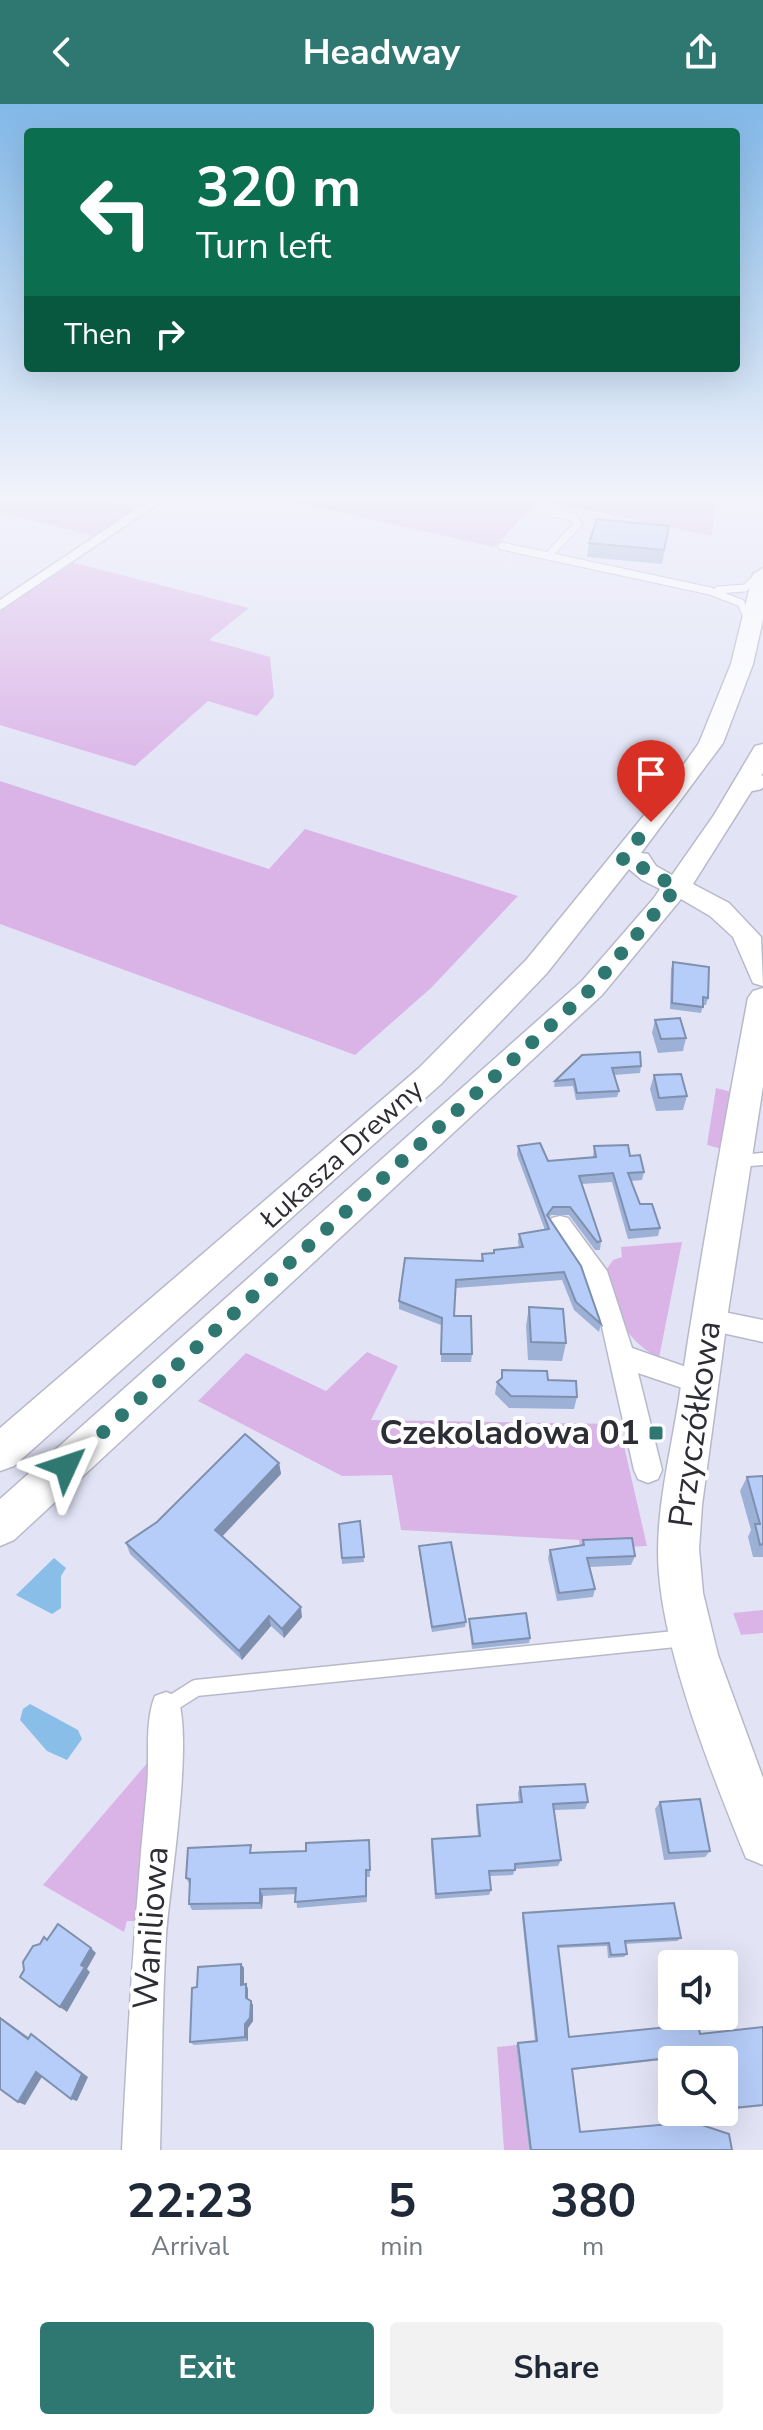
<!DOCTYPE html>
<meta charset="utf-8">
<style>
:root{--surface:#fff;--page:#f2f2f3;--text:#1f2937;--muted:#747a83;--accent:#2f7872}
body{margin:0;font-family:"Nunito Sans",sans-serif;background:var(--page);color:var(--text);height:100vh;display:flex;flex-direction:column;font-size:30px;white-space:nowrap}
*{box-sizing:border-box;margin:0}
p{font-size:26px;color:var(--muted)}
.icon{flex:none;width:44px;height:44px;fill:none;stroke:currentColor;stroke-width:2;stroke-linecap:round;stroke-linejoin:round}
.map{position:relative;height:2046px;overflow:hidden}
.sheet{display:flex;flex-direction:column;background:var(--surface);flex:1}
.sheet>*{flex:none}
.banner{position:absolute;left:24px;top:24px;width:716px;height:244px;border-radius:8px;box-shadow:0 8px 32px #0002;background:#0b6e4f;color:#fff;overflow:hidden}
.controls{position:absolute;left:658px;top:1846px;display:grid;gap:16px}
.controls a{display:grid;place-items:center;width:80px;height:80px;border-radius:8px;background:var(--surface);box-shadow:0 8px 32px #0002;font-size:40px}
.pin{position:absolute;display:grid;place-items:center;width:68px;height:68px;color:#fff;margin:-82px -34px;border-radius:50% 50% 50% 0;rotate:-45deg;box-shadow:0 0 8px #0007}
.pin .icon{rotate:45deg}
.me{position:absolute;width:88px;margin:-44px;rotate:48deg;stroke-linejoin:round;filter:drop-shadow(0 0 6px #0008)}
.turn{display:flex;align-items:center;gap:28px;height:168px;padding:0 40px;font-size:36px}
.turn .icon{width:104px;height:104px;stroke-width:2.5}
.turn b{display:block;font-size:56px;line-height:68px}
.then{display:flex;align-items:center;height:76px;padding:0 40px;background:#0003;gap:16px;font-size:30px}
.eta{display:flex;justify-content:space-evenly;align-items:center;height:136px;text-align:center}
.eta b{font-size:48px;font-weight:700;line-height:56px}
.primary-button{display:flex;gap:16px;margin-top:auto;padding:16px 40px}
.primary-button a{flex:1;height:92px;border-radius:8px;background:var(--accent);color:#fff;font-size:32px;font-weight:700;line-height:92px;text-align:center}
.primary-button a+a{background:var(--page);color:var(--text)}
header{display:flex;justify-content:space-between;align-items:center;height:104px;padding:0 40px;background:var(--accent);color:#fff;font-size:36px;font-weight:700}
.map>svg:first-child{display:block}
.green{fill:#dbb4e7}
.water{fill:#89bee9}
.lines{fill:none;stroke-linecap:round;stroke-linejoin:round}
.lane-far3-casing{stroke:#b7b9ca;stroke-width:9}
.lane-far2-casing{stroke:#b7b9ca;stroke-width:12}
.lane-far1-casing{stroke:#b7b9ca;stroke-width:15}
.lane-casing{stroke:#b7b9ca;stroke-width:19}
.street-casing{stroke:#b7b9ca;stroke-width:3}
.secondary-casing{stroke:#b7b9ca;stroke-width:3}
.lane-far3{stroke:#fff;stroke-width:7}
.lane-far2{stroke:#fff;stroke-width:9}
.lane-far1{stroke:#fff;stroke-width:12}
.lane{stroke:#fff;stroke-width:16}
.street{fill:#fff;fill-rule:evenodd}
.secondary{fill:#fff;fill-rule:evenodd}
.wall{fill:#9db0d6}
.shaded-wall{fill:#7f90ae}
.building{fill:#b6cdf9;stroke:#7f90ae;stroke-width:2}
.route{stroke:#2f7872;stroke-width:14;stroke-dasharray:0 25.2}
.poi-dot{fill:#2f7872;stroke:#fff;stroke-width:3}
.labels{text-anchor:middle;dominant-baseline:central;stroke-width:8;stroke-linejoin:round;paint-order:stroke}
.street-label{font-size:28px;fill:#2d2e35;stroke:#fff}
.near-street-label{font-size:34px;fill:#2d2e35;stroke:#fff}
.near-poi-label{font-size:34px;font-weight:bold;fill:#2d2e35;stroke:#fff;text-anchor:end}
</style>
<header><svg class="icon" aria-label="back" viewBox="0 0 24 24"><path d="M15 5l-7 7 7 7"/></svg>Headway<svg class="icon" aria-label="share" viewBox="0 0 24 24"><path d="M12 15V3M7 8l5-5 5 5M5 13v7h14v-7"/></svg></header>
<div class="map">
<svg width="763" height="2046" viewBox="0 0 763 2046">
<rect width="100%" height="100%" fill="#e2e4f6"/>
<g class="green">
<polygon points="0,391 75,391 139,405 97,433 0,408"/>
<polygon points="262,391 712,391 715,402 712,432 540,396 494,443"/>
<polygon points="71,458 249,504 209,536 270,553 274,592 257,612 208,597 135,662 0,621 0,506"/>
<polygon points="0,677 269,765 305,725 518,792 431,884 355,951 0,820"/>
<polygon points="716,984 732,988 722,1045 707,1041"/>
<path d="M682,1138l-23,116c-40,-22 -40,-46 -55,-85l9,-13 9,-3 -1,-10z"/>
<polygon points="367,1248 398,1262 371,1316 619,1320 647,1442 580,1445 579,1436 401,1426 392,1371 342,1372 198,1297 246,1249 326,1287"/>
<polygon points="763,1506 763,1529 741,1531 733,1509"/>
<polygon points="149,1657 138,1817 127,1817 124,1828 43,1781"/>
<polygon points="516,1941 529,2046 504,2046 497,1943"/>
</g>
<g class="water">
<polygon points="54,1454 66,1464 61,1472 61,1504 52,1510 16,1491"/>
<polygon points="30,1600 78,1626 82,1635 67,1656 47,1647 20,1616 23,1605"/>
</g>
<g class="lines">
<g class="lane-far3-casing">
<g id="lane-far3">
<polyline points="502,442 710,487 741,499 749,518"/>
<polyline points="548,452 578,420 573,413 553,409"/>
<polyline points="718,486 745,484 763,468"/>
</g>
</g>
<g class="lane-far2-casing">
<polyline id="lane-far2" points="744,684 759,681 763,676"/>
</g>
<g class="lane-far1-casing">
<polyline id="lane-far1" points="737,1057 763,1055"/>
</g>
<g class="lane-casing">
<polyline id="lane" points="166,1603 196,1584 685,1534"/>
</g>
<g class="street-casing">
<g id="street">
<polygon points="157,391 171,391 0,506 0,496"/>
<polygon points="560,1112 568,1114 607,1167 632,1244 709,1271 713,1279 709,1287 700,1290 638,1269 662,1366 658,1375 648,1379 638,1375 634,1366 600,1214 584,1171 548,1121 552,1114"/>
<polygon points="709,1205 763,1216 763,1238 700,1224 697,1216 700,1208"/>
<path d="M166,1588l11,4c17,41 -7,187 -11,239 -4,71 -4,143 -6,215h-38c6,-121 13,-242 25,-363 3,-28 -3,-64 8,-91z"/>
</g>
</g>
<g class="secondary-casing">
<g id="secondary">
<polygon points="763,464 763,515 753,560 723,639 641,749 648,750 656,762 672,771 714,711 755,642 763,640 763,669 693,780 729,799 761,833 763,882 753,879 733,833 710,812 681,795 602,891 14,1436 0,1442 0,1395 582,877 654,794 660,785 642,776 629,765 547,869 441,980 14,1362 0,1367 0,1324 419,964 527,855 672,677 699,639 731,560 753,470"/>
<path d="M763,884v98l-35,226 -26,193 -3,44 4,44 15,62 45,123v87l-17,-7c-33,-81 -80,-198 -87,-284 -5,-58 11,-118 20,-175 20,-134 44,-268 69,-401l5,-7z"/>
</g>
</g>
<use href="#lane-far3" class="lane-far3"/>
<use href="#lane-far2" class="lane-far2"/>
<use href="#lane-far1" class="lane-far1"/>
<use href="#lane" class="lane"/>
<use href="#street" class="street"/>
<use href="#secondary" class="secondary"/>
</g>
<g class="wall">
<polygon points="669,422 662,460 587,453 589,439"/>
<polygon points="673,858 708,894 706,901 703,901 701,909 670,905 671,865"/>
<polygon points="655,916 686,934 683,947 658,949 652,929"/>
<polygon points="582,951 641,962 640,969 614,971 619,987 617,993 576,996 573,982 554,983 555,977"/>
<polygon points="654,971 687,992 683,1006 656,1007 650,985"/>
<polygon points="518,1042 548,1057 593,1054 594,1042 630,1052 644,1068 642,1076 631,1077 640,1100 660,1124 658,1132 628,1135 612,1078 582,1080 601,1137 600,1146 595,1146 569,1111 551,1111 549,1114 601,1220 599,1228 574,1206 562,1176 456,1184 454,1212 472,1250 471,1258 441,1258 441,1221 399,1205 399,1197 481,1157 482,1150 493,1149 494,1146 519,1143 518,1138 519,1130 545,1126 517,1051"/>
<polygon points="529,1203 566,1239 562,1257 528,1256 526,1222"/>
<polygon points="502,1266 548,1276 577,1293 574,1305 509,1304 495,1290 497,1278 501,1275"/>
<polygon points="279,1359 281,1370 222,1432 302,1513 284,1534 271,1522 242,1556 130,1450 126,1439"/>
<polygon points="763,1372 763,1453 753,1453 748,1433 751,1426 740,1387 747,1373"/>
<polygon points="360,1417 364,1458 342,1460 339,1420"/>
<polygon points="583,1436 635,1452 631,1461 590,1463 595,1485 593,1493 557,1497 548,1454 550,1446 581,1442"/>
<polygon points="419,1442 466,1518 465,1523 432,1528 419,1448"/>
<polygon points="469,1515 530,1534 529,1539 472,1545 469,1520"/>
<polygon points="520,1683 588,1698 585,1705 554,1706 561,1756 558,1762 515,1765 513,1771 489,1772 491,1786 489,1791 435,1795 431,1740 432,1735 478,1732 476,1707 477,1701 519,1699 518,1689"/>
<polygon points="660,1698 710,1747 705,1753 664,1756 655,1705"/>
<polygon points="369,1736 370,1773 366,1773 367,1798 297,1804 296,1790 263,1792 262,1805 192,1806 189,1800 190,1781 186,1774 253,1749 306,1747"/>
<polygon points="523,1809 681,1834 677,1837 625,1840 627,1850 624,1853 608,1854 607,1842 558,1844 569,1933 700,1930 763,1923 763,2002 728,2006 724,1987 724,1956 717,1956 716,1950 572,1966 580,2028 732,2046 529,2046 516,1941 518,1939 535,1937 522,1813"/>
<polygon points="241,1860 244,1864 244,1880 246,1880 248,1885 248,1895 253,1901 253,1917 248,1924 248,1937 194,1941 190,1938 197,1883"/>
</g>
<g class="shaded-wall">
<polygon points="279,1359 281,1370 218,1437 215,1426"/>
<polygon points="301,1503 302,1513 284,1534 282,1525"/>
<polygon points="269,1512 271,1522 242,1556 239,1547"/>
<polygon points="260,1785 263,1792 262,1805 260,1799"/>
<polygon points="91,1844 96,1849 87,1865 90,1868 67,1908 60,1903 81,1861"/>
<polygon points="241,1860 244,1864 244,1885 241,1881"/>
<polygon points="246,1880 248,1885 248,1898 246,1894"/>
<polygon points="251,1897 253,1901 253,1917 248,1924 248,1937 245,1933 245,1920"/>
<polygon points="0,1913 35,1938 28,1935 0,1914"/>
<polygon points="31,1930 37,1934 88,1973 77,1997 71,1995"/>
<polygon points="36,1968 43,1971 25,2001 18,1998"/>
</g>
<g class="building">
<polygon points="597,415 669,422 664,446 589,439"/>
<polygon points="673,858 709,863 708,894 703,893 703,903 672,899"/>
<polygon points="680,914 686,934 661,935 655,916"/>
<polygon points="640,948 641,962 612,964 619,987 577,989 574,975 555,977 582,951"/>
<polygon points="681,970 687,992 659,994 654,971"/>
<polygon points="540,1039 548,1057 596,1053 594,1042 628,1041 630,1052 640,1051 644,1068 628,1069 640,1100 652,1100 660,1124 630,1126 613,1069 579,1072 601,1137 597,1138 570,1103 553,1103 547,1111 581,1162 601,1220 576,1198 564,1168 456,1176 454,1212 471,1212 472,1250 441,1250 442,1214 399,1197 405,1154 483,1157 482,1150 494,1149 494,1146 523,1143 519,1130 549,1125 518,1042"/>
<polygon points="529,1203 563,1205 566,1239 531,1238"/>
<polygon points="502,1266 547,1267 548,1276 576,1277 577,1293 511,1292 497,1278 502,1274"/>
<polygon points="245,1330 279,1359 215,1426 301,1503 282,1525 269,1512 239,1547 126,1439 157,1418"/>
<polygon points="763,1372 763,1440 760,1441 755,1420 760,1420 747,1373"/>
<polygon points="360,1417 364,1453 342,1454 339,1420"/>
<polygon points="632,1434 635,1452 587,1454 595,1485 559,1489 550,1446 584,1441 583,1436"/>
<polygon points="451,1438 466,1518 432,1523 419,1442"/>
<polygon points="526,1509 530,1534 473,1540 469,1515"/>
<polygon points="585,1680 588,1698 553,1700 561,1756 515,1760 515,1766 489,1767 491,1786 436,1790 432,1735 480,1732 477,1701 522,1698 520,1683"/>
<polygon points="700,1695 710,1747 669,1749 660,1698"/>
<polygon points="369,1736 370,1766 366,1766 366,1792 295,1798 296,1784 260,1785 260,1799 189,1800 190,1775 186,1774 188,1744 251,1741 250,1749 306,1747 306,1739"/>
<polygon points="674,1799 681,1834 625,1837 627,1850 611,1851 609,1839 558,1842 569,1933 698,1920 700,1930 763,1923 763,2001 732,2004 724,1966 724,1956 722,1956 720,1948 572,1965 580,2028 693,2018 729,2030 732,2046 531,2046 518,1939 537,1937 523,1809"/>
<polygon points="58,1820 91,1844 81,1861 85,1863 60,1903 20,1873 24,1866 23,1858 33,1842 40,1840 44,1833 47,1836"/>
<polygon points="241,1860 241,1881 246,1880 246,1894 251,1897 250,1914 245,1920 245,1933 190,1938 192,1884 197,1883 198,1863"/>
<polygon points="0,1914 28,1935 31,1930 82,1970 71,1995 36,1968 18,1998 0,1985"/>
</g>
<linearGradient id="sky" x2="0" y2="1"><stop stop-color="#82b8e8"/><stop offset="0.58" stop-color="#f2f3fb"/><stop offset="1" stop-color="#f2f3fb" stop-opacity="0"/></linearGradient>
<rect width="763" height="677" fill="url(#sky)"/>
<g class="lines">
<polyline class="route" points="66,1362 592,884 677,783 644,766 639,756 623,755 651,718"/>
</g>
<rect class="poi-dot" x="648" y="1321" width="16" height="16" rx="4"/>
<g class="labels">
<g class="street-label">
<text transform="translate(342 1050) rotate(-42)">Łukasza Drewny</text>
</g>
<g class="near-street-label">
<text transform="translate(695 1320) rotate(-82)">Przyczółkowa</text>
<text transform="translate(151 1824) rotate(-86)">Waniliowa</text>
</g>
<g class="near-poi-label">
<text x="640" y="1329">Czekoladowa 01</text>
</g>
</g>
</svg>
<div class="controls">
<a><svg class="icon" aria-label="sound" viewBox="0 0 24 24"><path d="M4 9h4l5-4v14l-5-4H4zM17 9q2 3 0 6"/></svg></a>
<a><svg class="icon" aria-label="search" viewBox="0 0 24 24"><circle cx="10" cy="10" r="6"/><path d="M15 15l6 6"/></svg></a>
</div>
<div class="pin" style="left:651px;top:718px;background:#d93025"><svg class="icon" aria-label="arrive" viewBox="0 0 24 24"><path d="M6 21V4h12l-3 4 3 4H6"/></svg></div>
<svg class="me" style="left:66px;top:1362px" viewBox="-20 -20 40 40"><path d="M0-17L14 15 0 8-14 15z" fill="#2f7872" stroke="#fff" stroke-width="4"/></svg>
<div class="banner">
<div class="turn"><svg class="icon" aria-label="left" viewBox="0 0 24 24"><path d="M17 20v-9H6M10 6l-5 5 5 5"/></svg><div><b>320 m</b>Turn left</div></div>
<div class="then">Then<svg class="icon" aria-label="right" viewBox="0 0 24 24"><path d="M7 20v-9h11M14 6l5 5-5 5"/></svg></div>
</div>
</div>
<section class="sheet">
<div class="eta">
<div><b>22:23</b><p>Arrival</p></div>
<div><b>5</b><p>min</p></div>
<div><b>380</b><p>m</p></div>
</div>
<div class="primary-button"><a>Exit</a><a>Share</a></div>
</section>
